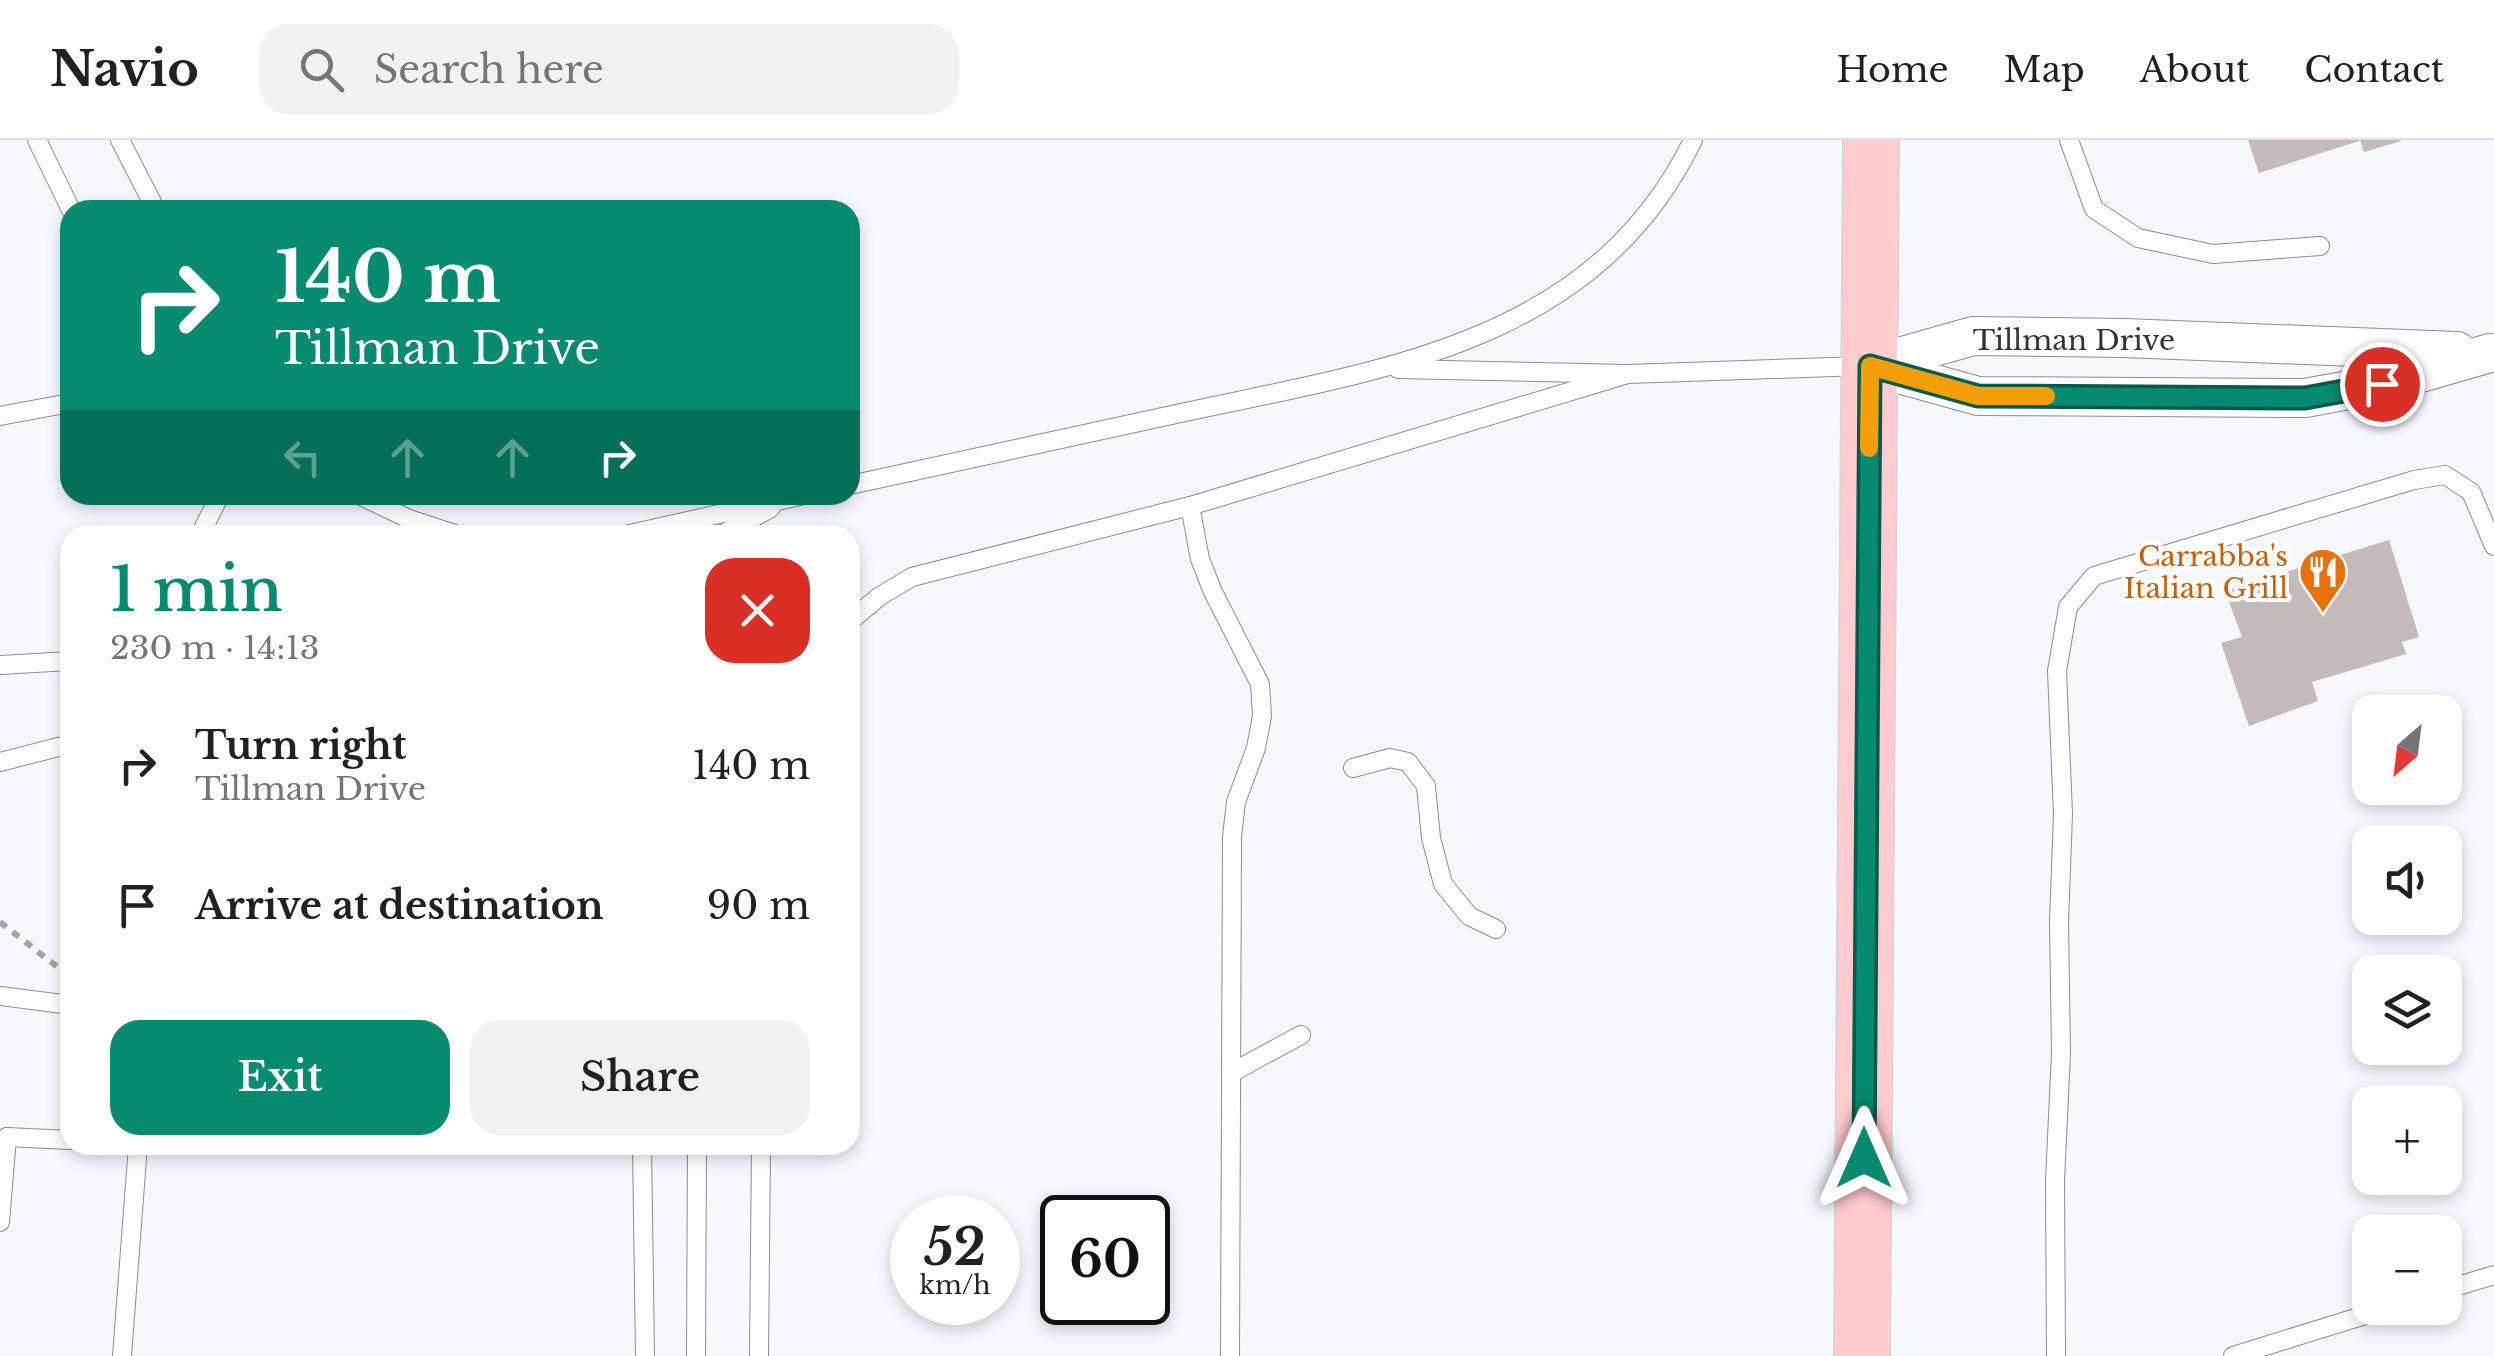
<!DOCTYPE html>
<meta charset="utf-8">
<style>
:root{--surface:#fff;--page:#f2f2f2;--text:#202124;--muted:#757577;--line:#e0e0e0;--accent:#078b70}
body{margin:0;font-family:"Libre Baskerville",serif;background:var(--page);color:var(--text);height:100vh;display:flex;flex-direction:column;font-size:38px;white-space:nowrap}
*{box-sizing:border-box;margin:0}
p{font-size:32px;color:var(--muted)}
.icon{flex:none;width:55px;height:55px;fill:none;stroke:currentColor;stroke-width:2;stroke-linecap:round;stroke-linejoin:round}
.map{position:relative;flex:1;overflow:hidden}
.sheet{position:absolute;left:60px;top:385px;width:800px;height:630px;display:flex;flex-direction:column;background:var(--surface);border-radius:30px;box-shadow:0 5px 15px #0003}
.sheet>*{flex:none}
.banner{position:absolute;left:60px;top:60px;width:800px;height:305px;border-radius:30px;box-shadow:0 5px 15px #0003;background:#078b70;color:#fff;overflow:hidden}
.needle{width:65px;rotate:208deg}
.fabs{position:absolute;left:2352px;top:555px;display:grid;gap:20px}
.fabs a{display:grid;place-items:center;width:110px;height:110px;border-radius:20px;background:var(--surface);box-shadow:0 5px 15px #0003;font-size:50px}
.speed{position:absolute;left:890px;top:1055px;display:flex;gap:20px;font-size:50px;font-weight:700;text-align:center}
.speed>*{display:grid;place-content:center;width:130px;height:130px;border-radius:50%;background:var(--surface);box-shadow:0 5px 15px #0003;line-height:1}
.speed small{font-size:25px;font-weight:400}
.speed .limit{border:5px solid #111;border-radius:15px;background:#fff;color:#111}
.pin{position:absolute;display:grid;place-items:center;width:85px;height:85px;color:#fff;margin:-42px;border:5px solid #fff;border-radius:50%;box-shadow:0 2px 10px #0007}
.me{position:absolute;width:110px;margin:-55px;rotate:0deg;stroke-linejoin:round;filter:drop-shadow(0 0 8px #0008)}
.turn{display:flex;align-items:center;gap:35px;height:210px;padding:0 50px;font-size:45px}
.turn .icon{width:130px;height:130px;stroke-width:2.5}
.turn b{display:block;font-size:70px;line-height:85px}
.lanes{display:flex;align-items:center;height:95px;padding:0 50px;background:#0003;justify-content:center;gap:50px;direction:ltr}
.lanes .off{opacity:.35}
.round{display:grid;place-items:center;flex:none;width:105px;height:105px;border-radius:30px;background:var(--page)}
.head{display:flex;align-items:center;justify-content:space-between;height:170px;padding:0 50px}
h1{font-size:60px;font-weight:600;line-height:75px;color:var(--accent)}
.button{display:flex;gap:20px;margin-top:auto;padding:20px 50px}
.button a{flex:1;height:115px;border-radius:30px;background:var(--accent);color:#fff;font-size:40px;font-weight:600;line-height:115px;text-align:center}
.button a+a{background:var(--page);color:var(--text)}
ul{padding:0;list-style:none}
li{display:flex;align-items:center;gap:30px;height:140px;padding:0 50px}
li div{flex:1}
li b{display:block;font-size:38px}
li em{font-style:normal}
header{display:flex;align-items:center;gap:60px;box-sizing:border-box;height:140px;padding:0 50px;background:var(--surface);border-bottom:2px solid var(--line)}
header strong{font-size:48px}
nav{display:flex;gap:55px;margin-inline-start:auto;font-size:35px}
.search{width:700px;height:90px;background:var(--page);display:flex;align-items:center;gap:25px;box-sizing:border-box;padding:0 35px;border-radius:30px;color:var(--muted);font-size:38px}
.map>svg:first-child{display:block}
.building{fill:#c3bab9}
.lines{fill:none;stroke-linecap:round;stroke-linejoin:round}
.lane-casing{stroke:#8d8d94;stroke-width:20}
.street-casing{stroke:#8d8d94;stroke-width:40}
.primary-casing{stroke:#d6d6d7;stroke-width:58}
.path{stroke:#a2a3a8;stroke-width:6;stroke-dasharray:8 8;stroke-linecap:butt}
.lane{stroke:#fff;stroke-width:18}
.street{stroke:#fff;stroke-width:38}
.primary{stroke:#fecbce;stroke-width:55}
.route-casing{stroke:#055a49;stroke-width:25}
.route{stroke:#078b70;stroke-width:18}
.slow{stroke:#f59e0b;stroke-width:18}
.labels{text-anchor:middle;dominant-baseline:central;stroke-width:8;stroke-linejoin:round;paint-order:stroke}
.street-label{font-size:28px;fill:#343437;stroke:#fff}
.food-label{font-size:28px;fill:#c56008;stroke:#fff;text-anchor:end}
</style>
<header>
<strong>Navio</strong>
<div class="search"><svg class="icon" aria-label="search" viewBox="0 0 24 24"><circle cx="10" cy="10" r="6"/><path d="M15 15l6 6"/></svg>Search here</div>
<nav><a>Home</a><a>Map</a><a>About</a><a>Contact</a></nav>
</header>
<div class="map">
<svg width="2494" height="1216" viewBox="0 0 2494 1216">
<rect width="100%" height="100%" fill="#f6f7ff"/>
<g class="building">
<polygon points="2248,0 2359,0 2359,1 2259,33"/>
<polygon points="2360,0 2401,0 2401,1 2364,12"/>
<polygon points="2389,400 2419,497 2402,502 2406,514 2312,542 2318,561 2249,586 2221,503 2242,497 2225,451"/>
</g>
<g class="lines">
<g class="lane-casing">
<g id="lane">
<polyline points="37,0 71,70"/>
<polyline points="120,0 156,70"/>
<polyline points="2069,0 2094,69 2138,98 2213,114 2320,106"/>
<polyline points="1398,229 1628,234 1862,226"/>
<polyline points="0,276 70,263"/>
<path d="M850,345c113,-25 227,-49 340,-74 197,-42 405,-70 503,-271"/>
<polyline points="359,355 409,379 458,395"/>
<polyline points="1190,366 1200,419 1213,452 1260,544 1262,576 1256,608 1236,662 1232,697 1230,1216"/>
<polyline points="200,395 220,355"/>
<polyline points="625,395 804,355"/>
<polyline points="721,395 771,368"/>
<polyline points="850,481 880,456 912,437 1190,366 1628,234"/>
<polyline points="0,525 70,521"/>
<polyline points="0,622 70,604"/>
<polyline points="1353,628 1390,618 1408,622 1426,646 1431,698 1443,744 1469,776 1496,789"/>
<polyline points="0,856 70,865"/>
<polyline points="1231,933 1301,895"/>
<polyline points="0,1001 7,997 70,1000"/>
<polyline points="642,1005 645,1216"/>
<polyline points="0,1082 7,997"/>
<polyline points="2445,1150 2494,1135"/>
<polyline points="122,1216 138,1005"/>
<polyline points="696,1216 697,1005"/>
<polyline points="759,1216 761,1005"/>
<polyline points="2056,1216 2055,1040 2061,913 2059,782 2063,674 2057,531 2068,467 2094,436 2414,340 2445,335 2471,352 2494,406"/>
<polyline points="2233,1216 2388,1168"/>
</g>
</g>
<g class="street-casing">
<g id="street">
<polyline points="1871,225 1973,196 2124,198 2457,211"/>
<polyline points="1870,226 1978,256 2305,258 2382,244 2490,213"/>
</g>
</g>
<g class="primary-casing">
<polyline id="primary" points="1862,1216 1871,0"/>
</g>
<polyline class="path" points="0,782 69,836"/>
<use href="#lane" class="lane"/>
<use href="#street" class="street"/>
<use href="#primary" class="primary"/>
</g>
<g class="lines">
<g class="route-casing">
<polyline id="route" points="1864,1018 1870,226 1978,256 2305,258 2382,244"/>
</g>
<use href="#route" class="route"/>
<polyline class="slow" points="1869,308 1870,226 1978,256 2046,256"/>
</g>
<defs>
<g id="restaurant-pin" transform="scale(2.5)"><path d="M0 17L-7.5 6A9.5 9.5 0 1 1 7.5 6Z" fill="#e8710a" stroke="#fff"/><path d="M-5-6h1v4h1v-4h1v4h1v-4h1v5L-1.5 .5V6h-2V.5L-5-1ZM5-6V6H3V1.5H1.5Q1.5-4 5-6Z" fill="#fff"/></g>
</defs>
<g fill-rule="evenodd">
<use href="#restaurant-pin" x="2323" y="432"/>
</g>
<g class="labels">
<g class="street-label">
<text x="2074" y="200">Tillman Drive</text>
</g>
<g class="food-label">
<text x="2288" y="416">Carrabba's<tspan x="2288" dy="32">Italian Grill</tspan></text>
</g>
</g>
</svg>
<div class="fabs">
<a><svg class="needle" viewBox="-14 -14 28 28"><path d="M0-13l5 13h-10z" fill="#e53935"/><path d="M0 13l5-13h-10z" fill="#757577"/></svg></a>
<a><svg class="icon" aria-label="sound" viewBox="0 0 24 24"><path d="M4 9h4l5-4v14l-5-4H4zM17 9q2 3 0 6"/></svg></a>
<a><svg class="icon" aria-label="layers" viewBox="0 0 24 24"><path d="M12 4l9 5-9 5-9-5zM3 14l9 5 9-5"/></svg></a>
<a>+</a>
<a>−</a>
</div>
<div class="speed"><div>52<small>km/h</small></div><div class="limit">60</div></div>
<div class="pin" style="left:2382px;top:244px;background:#d93025"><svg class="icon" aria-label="arrive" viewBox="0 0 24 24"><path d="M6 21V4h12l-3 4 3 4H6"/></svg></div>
<svg class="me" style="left:1864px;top:1018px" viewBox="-20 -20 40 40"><path d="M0-17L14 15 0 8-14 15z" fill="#078b70" stroke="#fff" stroke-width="4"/></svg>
<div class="banner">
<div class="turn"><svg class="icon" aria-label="right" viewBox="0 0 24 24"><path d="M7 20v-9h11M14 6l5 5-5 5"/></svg><div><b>140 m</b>Tillman Drive</div></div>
<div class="lanes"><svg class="icon off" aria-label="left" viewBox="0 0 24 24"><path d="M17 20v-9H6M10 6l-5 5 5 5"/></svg><svg class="icon off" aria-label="ahead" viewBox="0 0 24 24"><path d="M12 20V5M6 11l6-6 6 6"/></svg><svg class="icon off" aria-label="ahead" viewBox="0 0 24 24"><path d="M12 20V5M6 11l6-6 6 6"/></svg><svg class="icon" aria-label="right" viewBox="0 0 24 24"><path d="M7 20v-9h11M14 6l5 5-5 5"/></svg></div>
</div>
<section class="sheet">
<div class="head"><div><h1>1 min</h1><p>230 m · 14:13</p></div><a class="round" style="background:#d93025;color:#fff"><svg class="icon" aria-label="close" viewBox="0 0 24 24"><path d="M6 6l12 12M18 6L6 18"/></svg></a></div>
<ul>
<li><svg class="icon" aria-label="right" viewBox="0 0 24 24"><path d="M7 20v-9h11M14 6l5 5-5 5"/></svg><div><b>Turn right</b><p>Tillman Drive</p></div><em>140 m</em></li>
<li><svg class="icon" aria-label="arrive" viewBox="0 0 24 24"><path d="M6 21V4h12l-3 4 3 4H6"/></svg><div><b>Arrive at destination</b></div><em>90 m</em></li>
</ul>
<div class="button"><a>Exit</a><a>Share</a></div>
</section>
</div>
